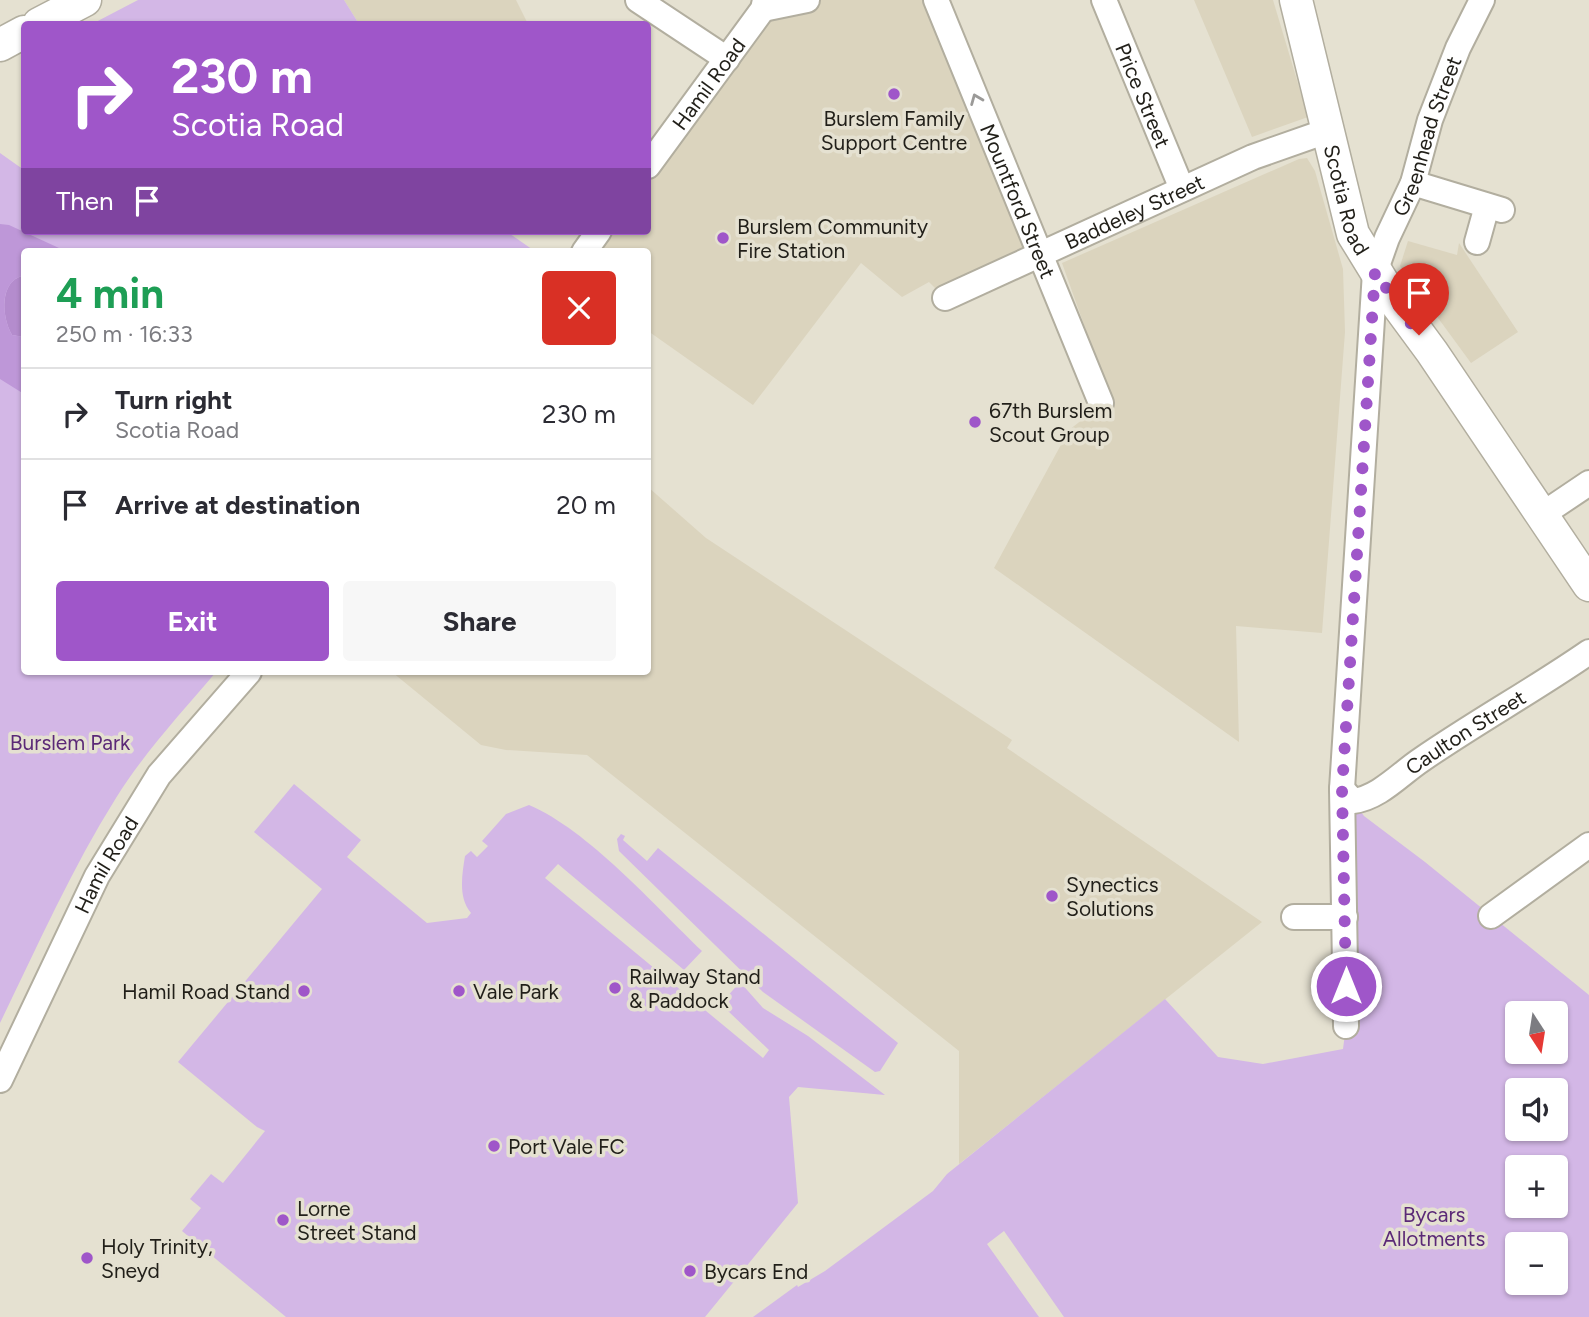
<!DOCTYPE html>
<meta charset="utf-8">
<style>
:root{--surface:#fff;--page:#f7f7f7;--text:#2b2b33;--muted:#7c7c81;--line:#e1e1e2;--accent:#9f56c9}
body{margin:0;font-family:Figtree,sans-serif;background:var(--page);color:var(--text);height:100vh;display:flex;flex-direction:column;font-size:26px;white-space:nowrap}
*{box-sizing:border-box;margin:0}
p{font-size:23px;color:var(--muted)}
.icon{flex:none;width:38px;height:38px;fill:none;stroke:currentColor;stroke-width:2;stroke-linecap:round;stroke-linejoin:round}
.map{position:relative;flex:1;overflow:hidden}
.sheet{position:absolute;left:21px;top:248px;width:630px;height:427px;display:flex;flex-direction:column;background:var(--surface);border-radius:7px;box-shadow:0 2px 5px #0004}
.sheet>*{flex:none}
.banner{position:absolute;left:21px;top:21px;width:630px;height:214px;border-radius:7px;box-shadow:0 2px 5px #0004;background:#9f56c9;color:#fff;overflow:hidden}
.needle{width:46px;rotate:168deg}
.controls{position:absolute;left:1505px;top:1001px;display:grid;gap:14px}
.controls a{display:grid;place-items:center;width:63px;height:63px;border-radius:7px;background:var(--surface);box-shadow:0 2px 5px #0004;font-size:35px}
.pin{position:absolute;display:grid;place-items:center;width:60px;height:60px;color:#fff;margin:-72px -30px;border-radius:50% 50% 50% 0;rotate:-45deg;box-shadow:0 0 7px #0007}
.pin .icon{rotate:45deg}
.me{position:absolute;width:77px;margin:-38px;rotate:0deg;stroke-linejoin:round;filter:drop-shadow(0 0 5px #0008)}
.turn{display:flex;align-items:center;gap:24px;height:147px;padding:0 35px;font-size:32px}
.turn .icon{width:91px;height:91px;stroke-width:2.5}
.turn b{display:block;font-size:49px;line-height:60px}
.then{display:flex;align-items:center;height:66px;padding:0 35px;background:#0003;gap:14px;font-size:26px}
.round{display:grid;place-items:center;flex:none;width:74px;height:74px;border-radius:7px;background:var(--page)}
.summary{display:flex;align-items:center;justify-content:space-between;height:119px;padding:0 35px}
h1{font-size:42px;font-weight:700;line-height:52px;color:#1e9e55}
.primary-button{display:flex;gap:14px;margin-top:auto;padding:14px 35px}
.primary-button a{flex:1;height:80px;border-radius:7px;background:var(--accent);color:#fff;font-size:28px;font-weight:700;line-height:80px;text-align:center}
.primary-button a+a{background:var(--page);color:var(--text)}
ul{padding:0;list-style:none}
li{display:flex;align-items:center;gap:21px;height:91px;padding:0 35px;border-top:2px solid var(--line)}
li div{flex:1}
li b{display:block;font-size:26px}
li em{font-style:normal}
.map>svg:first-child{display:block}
.built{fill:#dbd4be}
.green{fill:#d3b7e6;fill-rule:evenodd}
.forest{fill:#b48ccd}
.water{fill:#be97d8}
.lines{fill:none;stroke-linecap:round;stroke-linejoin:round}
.minor-casing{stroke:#b2ae9f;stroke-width:28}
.major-casing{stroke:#b2ae9f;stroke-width:35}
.minor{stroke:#fff;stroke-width:24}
.major{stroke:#fff;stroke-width:32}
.oneway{stroke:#9b9a98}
.route{stroke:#9f56c9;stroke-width:12;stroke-dasharray:0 21.6}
.poi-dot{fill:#9f56c9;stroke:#e5e1d1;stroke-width:2.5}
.labels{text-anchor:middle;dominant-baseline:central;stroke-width:7;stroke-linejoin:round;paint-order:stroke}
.street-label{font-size:21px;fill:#211f19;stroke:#e5e1d1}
.poi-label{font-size:21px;fill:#211f19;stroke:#e5e1d1;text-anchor:start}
.park-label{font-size:21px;fill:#5b2977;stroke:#e5e1d1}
</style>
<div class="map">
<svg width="1589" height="1317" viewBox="0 0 1589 1317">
<rect width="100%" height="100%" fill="#e5e1d1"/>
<g class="built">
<polygon points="344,0 516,0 528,24 359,24"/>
<polygon points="807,0 936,0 1040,253 945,298 929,282 902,297 861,263 753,405 648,331 648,252 584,252 599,231 648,231 648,166 763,9"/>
<polygon points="1194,0 1273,0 1308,117 1252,137"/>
<polygon points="1307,158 1315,171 1343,269 1345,332 1322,633 1236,626 1239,742 994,568 1069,430 1110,398 1062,263 1299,159"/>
<polygon points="1408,241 1457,255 1459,243 1518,332 1471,363 1400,266"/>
<polygon points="648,487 706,538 1012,740 1007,748 1262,922 959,1164 959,1051 587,755 506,750 481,745 392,672 648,672"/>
</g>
<g class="green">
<polygon points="138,0 344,0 359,24 92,24"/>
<path d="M0,153l24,17v61h482l30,21h-512v420h192c-34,40 -72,81 -100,126 -45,72 -79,149 -116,225z"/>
<path d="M294,784l67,56 -14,17 80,66 40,-5 4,-5c-13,-15 -9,-38 -6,-57l6,-5 6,6 11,-11 -6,-5 24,-27 23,-9c59,25 126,101 173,146l-18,19 -126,-106 -13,14 218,180 6,-8 -41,-39 -2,-13 14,-16 23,26 45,28 77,59 -87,-8 -9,10 9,106 -93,114h-419l-104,-86 19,-23 -11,-9 21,-25 12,9 42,-52 -8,-4 -79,-65 144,-173 -68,-57z"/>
<path d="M1353,801l11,15 61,46 164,133v322h-525l-60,-86 -17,13 52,73h-286l44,-32 1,2 27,-16 108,-80 14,-17 218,-175 53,58 45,7 80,-15 3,-23zM1517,1013h39v39h-39zM1517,1090h39v39h-39zM1517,1167h39v39h-39zM1517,1244h39v39h-39z"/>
<polygon points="621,834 625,836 623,840 647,861 658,848 898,1043 880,1071 875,1072 763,992 619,851 617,839"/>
</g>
<path class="forest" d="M22,276l2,2v59l-12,-2c-11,-19 -12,-53 10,-59z"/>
<path class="water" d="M0,224l9,1 50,23 1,4h-36v26l-2,-2c-22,6 -21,40 -10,59l12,2v57l-24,-15z"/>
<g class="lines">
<g class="minor-casing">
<g id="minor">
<polyline points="638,0 727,59"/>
<path id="s1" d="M936,0l165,403"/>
<path id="s2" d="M1104,0l78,189"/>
<polyline points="763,9 807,0"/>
<path id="s3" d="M648,166l115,-157 2,-9"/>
<polyline points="1413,183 1502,210"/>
<polyline points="1477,242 1487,206"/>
<polyline points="584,252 599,231"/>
<path id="s4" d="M945,298l308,-141 74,-26"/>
<polyline points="1540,516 1589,483"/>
<path id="s5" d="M1342,789l11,12c26,-3 47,-27 68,-41 55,-38 113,-70 168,-108"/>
<polyline points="1491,916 1589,845"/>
<polyline points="1294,917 1345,917"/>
<path id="s6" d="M1346,1026l-4,-237 33,-517 12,-34 26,-55 17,-63 28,-72 24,-48"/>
<path id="s7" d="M0,1080l97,-204 62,-101 90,-103"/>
</g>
</g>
<g class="major-casing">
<g id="major">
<path id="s8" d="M1296,0l57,234 40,65 39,53 157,233"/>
<polyline points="39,24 85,0"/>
<polyline points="0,45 24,32"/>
</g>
</g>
<use href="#minor" class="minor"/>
<use href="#major" class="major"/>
</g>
<defs><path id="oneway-chevron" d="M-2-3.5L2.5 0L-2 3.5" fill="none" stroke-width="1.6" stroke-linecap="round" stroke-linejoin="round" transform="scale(1.75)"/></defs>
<use class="oneway" href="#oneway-chevron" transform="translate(976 99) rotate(-112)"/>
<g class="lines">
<polyline class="route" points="1346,986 1342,789 1375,272 1419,335"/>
</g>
<g class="poi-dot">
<circle cx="894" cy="94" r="7"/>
<circle cx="723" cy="238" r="7"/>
<circle cx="975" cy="422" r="7"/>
<circle cx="1052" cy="896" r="7"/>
<circle cx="615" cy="988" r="7"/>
<circle cx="304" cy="991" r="7"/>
<circle cx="459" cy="991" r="7"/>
<circle cx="494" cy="1146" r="7"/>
<circle cx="283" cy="1220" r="7"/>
<circle cx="87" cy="1258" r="7"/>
<circle cx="690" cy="1271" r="7"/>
</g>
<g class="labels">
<g class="street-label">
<text stroke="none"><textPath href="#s3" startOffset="102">Hamil Road</textPath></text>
<text stroke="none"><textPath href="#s2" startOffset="103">Price Street</textPath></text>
<text stroke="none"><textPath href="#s6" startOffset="901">Greenhead Street</textPath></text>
<text stroke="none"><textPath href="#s8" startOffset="206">Scotia Road</textPath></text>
<text stroke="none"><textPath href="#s1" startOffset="217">Mountford Street</textPath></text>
<text stroke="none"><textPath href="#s4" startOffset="208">Baddeley Street</textPath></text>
<text stroke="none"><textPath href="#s5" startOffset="149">Caulton Street</textPath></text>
<text stroke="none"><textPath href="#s7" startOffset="240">Hamil Road</textPath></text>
</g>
<g class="poi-label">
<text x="894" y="118" text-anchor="middle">Burslem Family<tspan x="894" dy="24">Support Centre</tspan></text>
<text x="737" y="226">Burslem Community<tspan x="737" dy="24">Fire Station</tspan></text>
<text x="989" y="410">67th Burslem<tspan x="989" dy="24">Scout Group</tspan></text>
<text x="1066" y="884">Synectics<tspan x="1066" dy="24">Solutions</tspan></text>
<text x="629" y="976">Railway Stand<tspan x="629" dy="24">&amp; Paddock</tspan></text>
<text x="290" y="991" text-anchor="end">Hamil Road Stand</text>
<text x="473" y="991">Vale Park</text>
<text x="508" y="1146">Port Vale FC</text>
<text x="297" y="1208">Lorne<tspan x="297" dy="24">Street Stand</tspan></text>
<text x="101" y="1246">Holy Trinity,<tspan x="101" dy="24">Sneyd</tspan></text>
<text x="704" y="1271">Bycars End</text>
</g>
<g class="park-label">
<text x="70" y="742">Burslem Park</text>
<text x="1434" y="1214">Bycars<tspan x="1434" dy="24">Allotments</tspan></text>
</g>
</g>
</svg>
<div class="controls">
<a><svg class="needle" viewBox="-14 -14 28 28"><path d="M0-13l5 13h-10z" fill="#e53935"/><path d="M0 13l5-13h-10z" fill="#7c7c81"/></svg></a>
<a><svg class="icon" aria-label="sound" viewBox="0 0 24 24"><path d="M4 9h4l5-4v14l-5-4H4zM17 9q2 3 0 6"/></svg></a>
<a>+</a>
<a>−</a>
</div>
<div class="pin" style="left:1419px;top:335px;background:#d93025"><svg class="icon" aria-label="arrive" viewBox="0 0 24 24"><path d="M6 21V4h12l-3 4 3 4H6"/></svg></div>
<svg class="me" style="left:1346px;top:986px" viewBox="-20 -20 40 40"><circle r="17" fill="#9f56c9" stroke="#fff" stroke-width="3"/><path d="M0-11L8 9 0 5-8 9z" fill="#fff"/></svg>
<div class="banner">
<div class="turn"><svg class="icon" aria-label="right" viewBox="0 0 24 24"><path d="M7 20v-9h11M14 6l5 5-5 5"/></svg><div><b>230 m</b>Scotia Road</div></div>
<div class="then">Then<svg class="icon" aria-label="arrive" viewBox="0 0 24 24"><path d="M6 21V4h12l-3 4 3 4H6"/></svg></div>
</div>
<section class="sheet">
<div class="summary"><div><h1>4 min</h1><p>250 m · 16:33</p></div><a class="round" style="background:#d93025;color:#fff"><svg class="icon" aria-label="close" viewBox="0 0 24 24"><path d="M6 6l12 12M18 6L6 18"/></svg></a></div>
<ul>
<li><svg class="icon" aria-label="right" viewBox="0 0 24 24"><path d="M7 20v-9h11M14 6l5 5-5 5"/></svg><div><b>Turn right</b><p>Scotia Road</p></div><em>230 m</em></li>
<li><svg class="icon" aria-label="arrive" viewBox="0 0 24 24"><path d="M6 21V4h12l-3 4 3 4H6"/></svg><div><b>Arrive at destination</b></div><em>20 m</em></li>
</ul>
<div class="primary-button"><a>Exit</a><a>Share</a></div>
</section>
</div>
